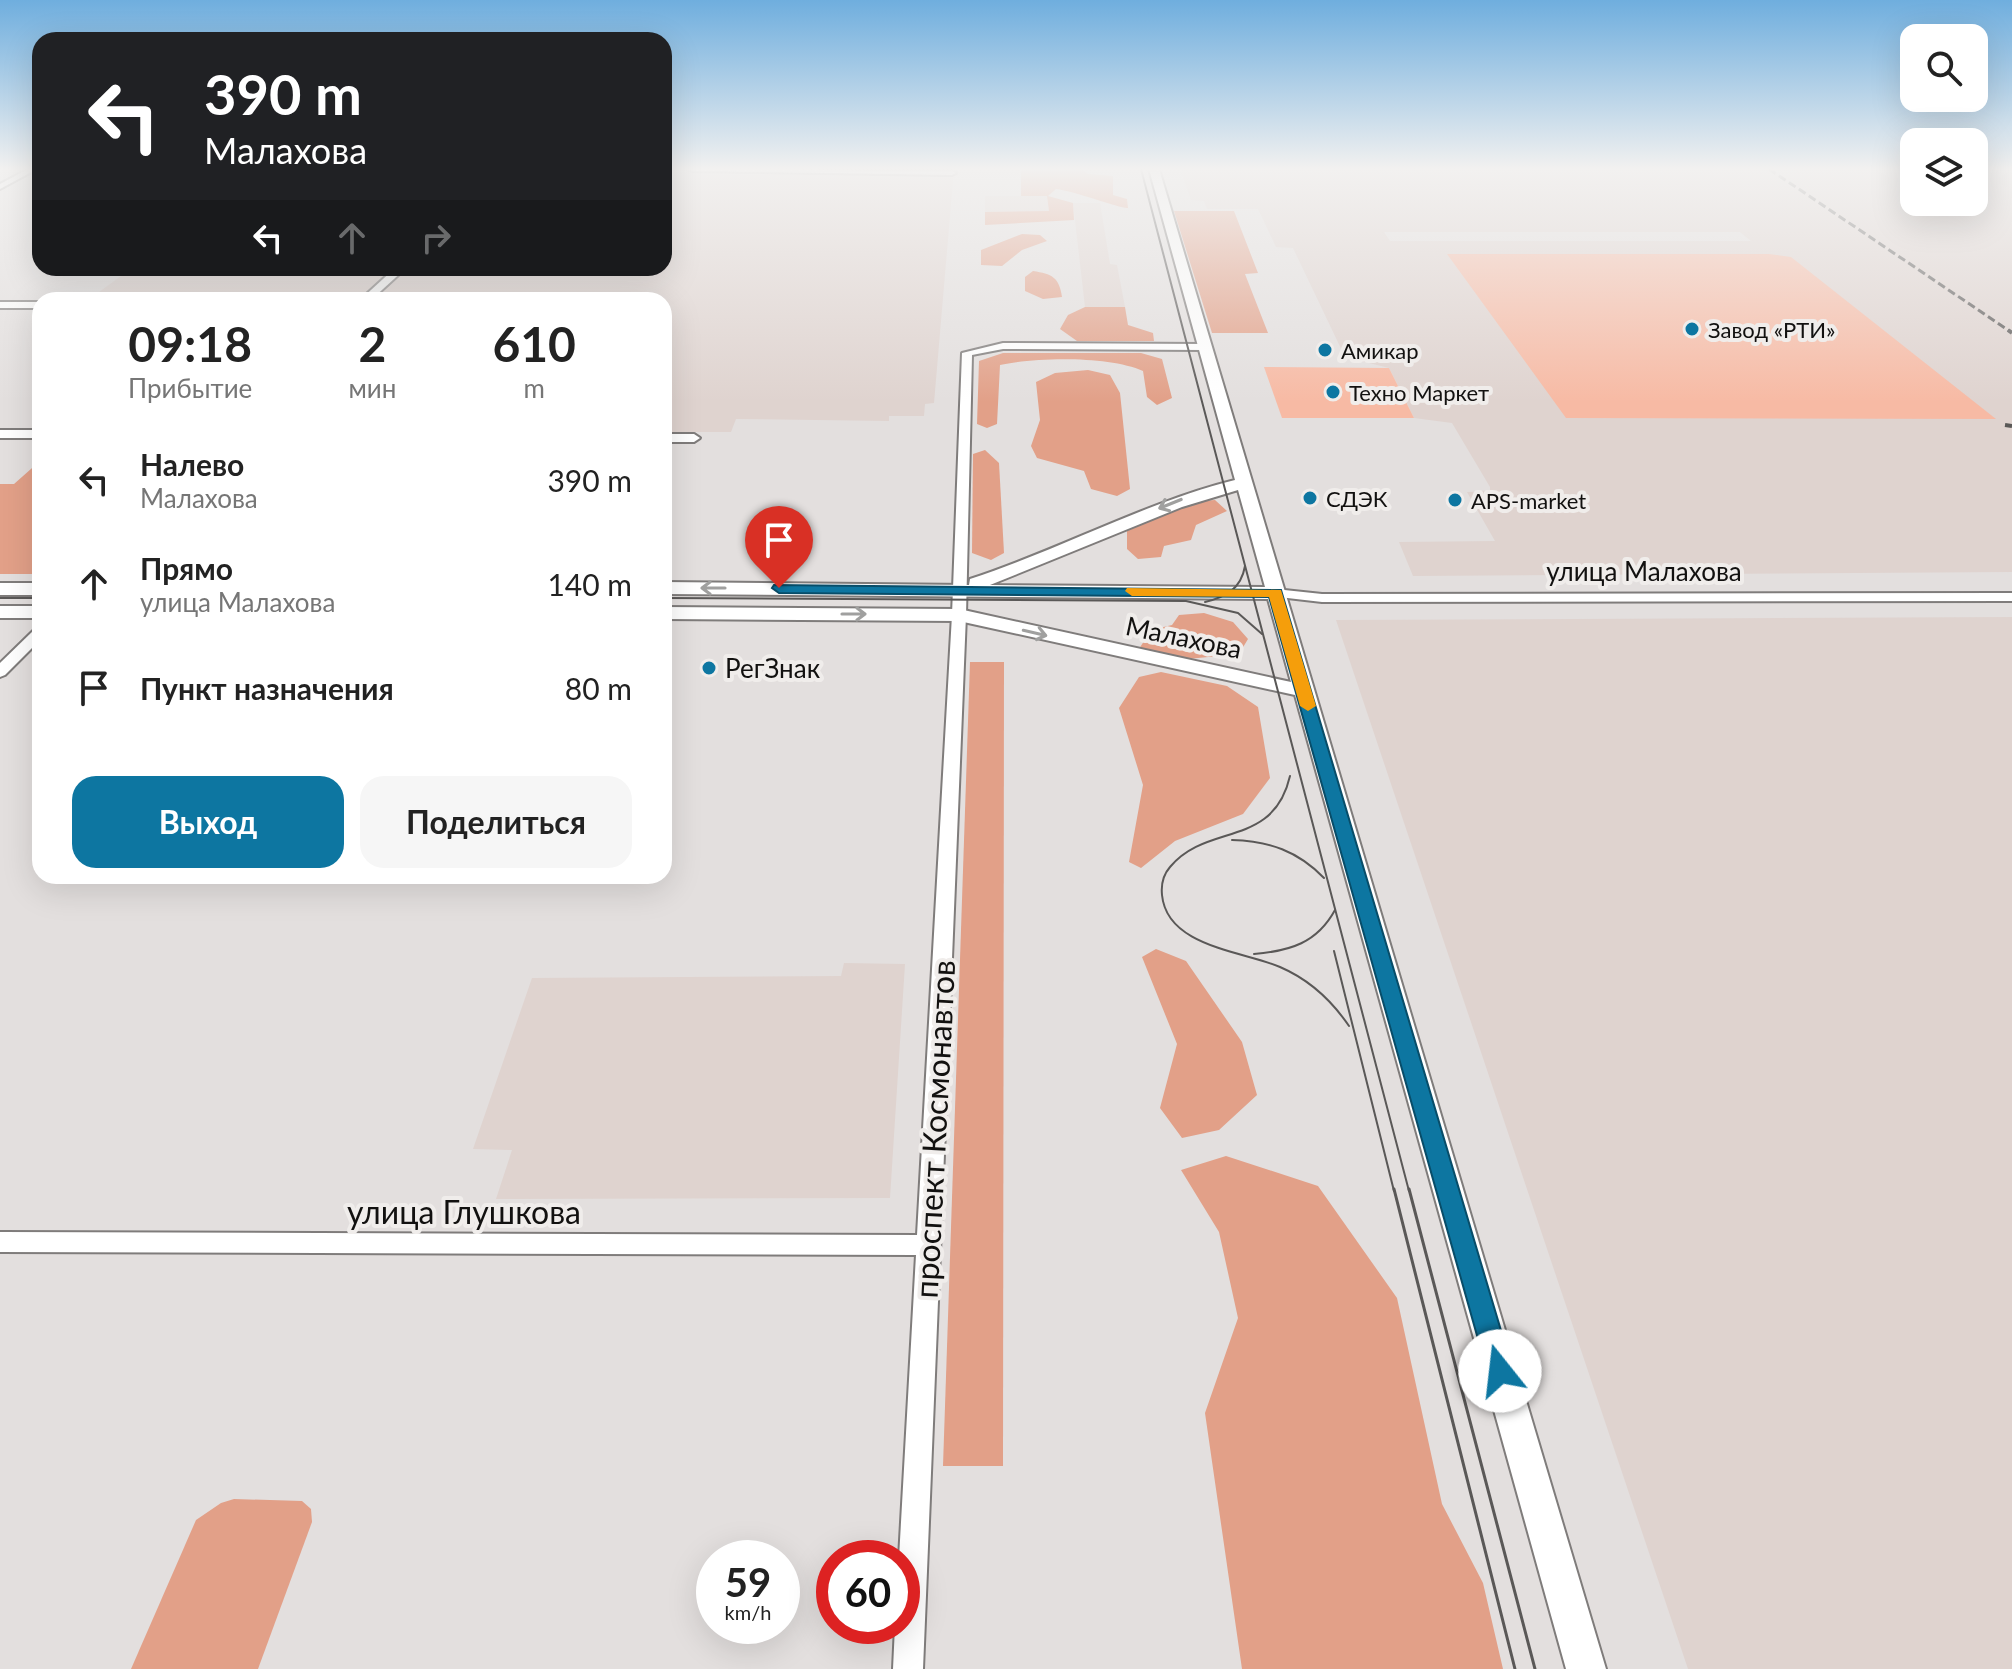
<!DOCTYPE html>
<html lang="ru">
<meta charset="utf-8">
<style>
:root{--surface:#fff;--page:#f6f6f6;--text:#222;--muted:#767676;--accent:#0d76a1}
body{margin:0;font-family:Lato,sans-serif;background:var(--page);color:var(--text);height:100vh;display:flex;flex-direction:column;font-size:30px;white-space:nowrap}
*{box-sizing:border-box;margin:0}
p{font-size:26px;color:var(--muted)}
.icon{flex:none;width:44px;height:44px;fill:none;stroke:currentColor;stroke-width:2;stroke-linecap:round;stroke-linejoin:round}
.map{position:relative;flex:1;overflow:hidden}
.sheet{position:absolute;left:32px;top:292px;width:640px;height:592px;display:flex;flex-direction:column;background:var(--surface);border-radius:24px;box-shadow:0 8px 32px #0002}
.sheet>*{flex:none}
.banner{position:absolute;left:32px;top:32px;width:640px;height:244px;border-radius:24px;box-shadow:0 8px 32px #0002;background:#202124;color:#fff;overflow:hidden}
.controls{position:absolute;left:1900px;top:24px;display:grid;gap:16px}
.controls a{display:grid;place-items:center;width:88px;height:88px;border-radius:16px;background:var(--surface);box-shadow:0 8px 32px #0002;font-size:40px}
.speed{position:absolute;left:696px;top:1540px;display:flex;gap:16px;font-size:40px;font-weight:700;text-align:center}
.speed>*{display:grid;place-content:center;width:104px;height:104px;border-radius:50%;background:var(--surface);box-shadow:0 8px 32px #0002;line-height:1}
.speed small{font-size:20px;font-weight:400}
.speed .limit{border:12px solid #d22;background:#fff;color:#111}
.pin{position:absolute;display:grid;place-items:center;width:68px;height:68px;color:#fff;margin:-82px -34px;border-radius:50% 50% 50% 0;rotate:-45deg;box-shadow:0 0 8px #0007}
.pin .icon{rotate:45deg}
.me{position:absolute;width:88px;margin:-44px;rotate:344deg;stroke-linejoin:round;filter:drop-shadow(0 0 6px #0008)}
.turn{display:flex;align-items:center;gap:28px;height:168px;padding:0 40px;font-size:36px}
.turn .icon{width:104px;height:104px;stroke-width:2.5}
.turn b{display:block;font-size:56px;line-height:68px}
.lanes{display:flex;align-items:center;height:76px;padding:0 40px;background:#0003;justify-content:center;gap:40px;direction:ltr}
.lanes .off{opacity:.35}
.eta{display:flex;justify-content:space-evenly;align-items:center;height:136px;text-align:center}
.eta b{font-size:48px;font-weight:700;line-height:56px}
.primary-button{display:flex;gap:16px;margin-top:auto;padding:16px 40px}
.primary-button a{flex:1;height:92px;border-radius:24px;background:var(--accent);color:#fff;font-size:32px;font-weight:700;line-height:92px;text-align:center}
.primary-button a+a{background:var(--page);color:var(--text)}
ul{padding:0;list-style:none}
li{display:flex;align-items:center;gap:24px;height:104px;padding:0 40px}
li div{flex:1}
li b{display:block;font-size:30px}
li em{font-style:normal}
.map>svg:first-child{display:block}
.built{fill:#dfd3cf;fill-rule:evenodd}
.green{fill:#e2a088}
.building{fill:#f7baa4}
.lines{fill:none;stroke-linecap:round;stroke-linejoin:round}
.minor-casing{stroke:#7f7c7b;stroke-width:4}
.major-casing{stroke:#7f7c7b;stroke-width:4}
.minor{fill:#fff;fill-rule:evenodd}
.major{fill:#fff;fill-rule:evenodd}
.tram-far1{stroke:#5a5857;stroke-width:2}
.tram{stroke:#5a5857;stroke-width:3}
.rail-far1{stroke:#5a5857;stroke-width:3;stroke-dasharray:8 4;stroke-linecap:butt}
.rail{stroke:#5a5857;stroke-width:4;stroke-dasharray:11 5;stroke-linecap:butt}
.oneway{stroke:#a0a09f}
.route{fill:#0d76a1;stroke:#084d69;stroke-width:2}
.slow{fill:#f59e0b}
.poi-dot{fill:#0d76a1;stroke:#f0edeb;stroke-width:3}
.labels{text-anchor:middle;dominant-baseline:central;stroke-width:8;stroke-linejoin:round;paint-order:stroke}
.far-poi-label{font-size:22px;fill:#121110;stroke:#f0edeb;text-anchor:start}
.street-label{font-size:26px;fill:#121110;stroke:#f0edeb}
.poi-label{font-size:26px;fill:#121110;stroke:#f0edeb;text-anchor:start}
.near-street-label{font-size:32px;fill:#121110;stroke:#f0edeb}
</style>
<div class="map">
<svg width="2012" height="1669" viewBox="0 0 2012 1669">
<rect width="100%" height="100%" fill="#e3dfde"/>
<g class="built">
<polygon points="664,169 954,169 934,403 925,404 924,416 889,416 889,421 736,419 731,432 664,432 664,300 88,300 132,268 664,268"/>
<path d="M1180,169h734v33h60v-33h38v403l-599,4 -14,-34 96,-1 -28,-49 23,-1v-4l-38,-64 -38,-5 -25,-50 -44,-11 -52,-109 -17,-1 -18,-38h-51l-3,-8 -13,-1zM1384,232h356l11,9h-361z"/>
<polygon points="985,196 1047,196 1049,212 985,212"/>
<polygon points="1073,203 1100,203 1110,264 1117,265 1125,307 1085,307"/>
<polygon points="2012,617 2012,1669 1688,1669 1336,620"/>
<polygon points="844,963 905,964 890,1198 496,1199 512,1150 473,1149 532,978 841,976"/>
</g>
<g class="green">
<path d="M1021,169h66l-4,1 5,4 25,2v19l14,4 1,9c-7,1 -53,-17 -72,-19l-8,7 25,7 1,17 -89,5v-13l64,-1 -2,-15h-26z"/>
<polygon points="1174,211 1234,211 1258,273 1245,274 1268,333 1212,333"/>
<polygon points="1022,234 1040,235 1047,241 1022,250 1002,266 981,265 981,250"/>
<path d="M1033,271c19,3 26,6 29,26l-19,2 -18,-8v-14z"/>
<polygon points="1085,307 1125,307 1128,325 1153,333 1154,341 1077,341 1060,329 1068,315"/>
<path d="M1003,353h138l21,6 10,39 -15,7 -10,-8 -4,-26c-33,-15 -107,-14 -143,-6l-3,59 -10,4 -10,-4 2,-63z"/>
<polygon points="1088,370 1110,375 1120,393 1130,489 1117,496 1091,489 1084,471 1037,458 1031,446 1040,420 1036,382 1055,373"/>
<polygon points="985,450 999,463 1004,553 991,560 972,553 973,454"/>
<polygon points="40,461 40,574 0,574 0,484 14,484"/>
<polygon points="1215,500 1227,511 1196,525 1191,540 1164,546 1161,557 1138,559 1127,549 1127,531 1191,502"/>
<polygon points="1204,613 1233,622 1248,639 1239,654 1188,659 1139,649 1151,630 1172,625 1179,615"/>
<polygon points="970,662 1004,662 1003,1466 943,1466"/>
<polygon points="1161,672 1227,686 1258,707 1270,778 1243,814 1175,841 1141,868 1129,862 1143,785 1119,708 1139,677"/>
<polygon points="1156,949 1186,961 1242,1042 1257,1095 1219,1130 1182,1138 1160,1108 1177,1044 1142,957"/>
<polygon points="1226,1156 1318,1186 1397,1298 1442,1504 1483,1583 1503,1669 1242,1669 1205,1413 1238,1318 1219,1232 1181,1170"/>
<polygon points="234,1499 302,1501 311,1509 312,1522 258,1669 131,1669 196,1520 221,1503"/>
</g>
<g class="building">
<polygon points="1447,254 1769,254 1791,257 1996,419 1566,418"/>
<polygon points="1264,367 1389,368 1414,418 1282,418"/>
</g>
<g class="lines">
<g class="minor-casing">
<g id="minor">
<polygon points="28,169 37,169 0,189 0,184"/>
<polygon points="688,169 952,171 956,173 952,175 692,171"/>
<polygon points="395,268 406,268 371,300 360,300"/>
<rect x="0" y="302" width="40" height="6"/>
<polygon points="1003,343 1205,344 1210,347 1205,350 1003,349 972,355 966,615 923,1669 893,1669 895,1626 902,1626 902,1558 899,1558 916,1255 0,1252 0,1232 917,1235 952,615 962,353"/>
<rect x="0" y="430" width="40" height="8"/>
<polygon points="664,434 694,434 700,438 694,442 664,442"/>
<polygon points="1275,589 1322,594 2012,593 2012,601 1322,602 1270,596 1268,593"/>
<polygon points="40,628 40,640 5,675 0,677 0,663 35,629"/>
</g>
</g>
<g class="major-casing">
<g id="major">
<path d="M1149,169h10l447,1500h-40l-271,-974 -336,-74 -295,-2v-12l295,2 332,73 -23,-83 -604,-5v-12l305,3 1,-6c90,-29 173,-76 265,-99zM1238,490l27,97 -275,-2 192,-78z"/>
<rect x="0" y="583" width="40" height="12"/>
<rect x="0" y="606" width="40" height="12"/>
</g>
</g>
<use href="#minor" class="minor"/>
<use href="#major" class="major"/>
<g class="tram-far1">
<polyline points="1141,169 1409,1191"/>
<polyline points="0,598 40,598"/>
<polyline points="664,598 1186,601 1238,613 1262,634"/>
<path d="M1205,602c21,-5 36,-13 40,-36"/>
<path d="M1290,776c-17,73 -83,46 -120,91 -7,8 -9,18 -8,28 5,52 81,56 118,72 28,12 52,34 69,59"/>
<path d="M1232,840c37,1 66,11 92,38"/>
<polyline points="1334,951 1394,1191"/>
<path d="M1254,954c36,-3 63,-11 81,-44"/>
</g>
<g class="tram">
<polyline points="1394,1189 1515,1669"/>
<polyline points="1409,1189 1535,1669"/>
</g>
<polyline class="rail-far1" points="1769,169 2011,332"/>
<g class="rail">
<polyline points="2008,330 2012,333"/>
<polyline points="2005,425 2012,426"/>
</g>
</g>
<defs><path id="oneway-shaft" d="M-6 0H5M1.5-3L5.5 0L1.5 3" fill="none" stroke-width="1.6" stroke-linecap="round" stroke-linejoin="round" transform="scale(2)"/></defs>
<g class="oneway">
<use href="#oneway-shaft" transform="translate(1170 504) rotate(158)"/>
<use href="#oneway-shaft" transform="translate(713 588) rotate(180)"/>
<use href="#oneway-shaft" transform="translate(854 614)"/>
<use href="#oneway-shaft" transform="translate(1035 633) rotate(13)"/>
</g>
<linearGradient id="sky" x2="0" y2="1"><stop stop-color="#6faede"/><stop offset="0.42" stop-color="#f2f1f0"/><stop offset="1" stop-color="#f2f1f0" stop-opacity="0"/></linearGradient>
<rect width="2012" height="402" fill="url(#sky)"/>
<polygon class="route" points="774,585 1281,590 1513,1371 1509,1379 1500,1382 1490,1379 1487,1371 1269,597 779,593 772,588"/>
<polygon class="slow" points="1127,588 1281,590 1316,706 1308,711 1300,706 1269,597 1132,596 1125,591"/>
<g class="poi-dot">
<circle cx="1692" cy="329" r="8"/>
<circle cx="1325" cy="350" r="8"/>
<circle cx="1333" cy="392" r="8"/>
<circle cx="1310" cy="498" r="8"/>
<circle cx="1455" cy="500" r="8"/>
<circle cx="709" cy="668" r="8"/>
</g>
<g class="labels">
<g class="far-poi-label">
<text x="1708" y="329">Завод «РТИ»</text>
<text x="1341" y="350">Амикар</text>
<text x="1349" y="392">Техно Маркет</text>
<text x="1326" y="498">СДЭК</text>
<text x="1471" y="500">АPS-market</text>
</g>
<g class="street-label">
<text x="1644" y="571">улица Малахова</text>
<text transform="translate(1184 637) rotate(12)">Малахова</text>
</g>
<g class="poi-label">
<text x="725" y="668">РегЗнак</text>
</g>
<g class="near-street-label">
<text transform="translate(934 1129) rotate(-87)">проспект Космонавтов</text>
<text x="464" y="1211">улица Глушкова</text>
</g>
</g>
</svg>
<div class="controls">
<a><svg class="icon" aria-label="search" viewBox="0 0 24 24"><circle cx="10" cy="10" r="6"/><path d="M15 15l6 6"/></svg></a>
<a><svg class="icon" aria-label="layers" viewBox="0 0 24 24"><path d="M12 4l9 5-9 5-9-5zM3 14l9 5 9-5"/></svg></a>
</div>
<div class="speed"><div>59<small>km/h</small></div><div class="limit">60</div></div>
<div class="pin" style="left:779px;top:588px;background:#d93025"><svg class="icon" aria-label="arrive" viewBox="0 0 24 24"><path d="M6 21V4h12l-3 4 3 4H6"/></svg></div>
<svg class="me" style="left:1500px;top:1371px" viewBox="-20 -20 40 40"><circle r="19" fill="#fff"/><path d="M0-13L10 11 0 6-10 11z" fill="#0d76a1"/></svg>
<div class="banner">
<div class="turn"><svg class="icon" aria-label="left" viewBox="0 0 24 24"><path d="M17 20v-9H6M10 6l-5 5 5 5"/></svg><div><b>390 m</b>Малахова</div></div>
<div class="lanes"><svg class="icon" aria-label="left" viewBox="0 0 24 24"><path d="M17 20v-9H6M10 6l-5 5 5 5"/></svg><svg class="icon off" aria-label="ahead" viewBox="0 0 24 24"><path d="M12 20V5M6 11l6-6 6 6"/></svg><svg class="icon off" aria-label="right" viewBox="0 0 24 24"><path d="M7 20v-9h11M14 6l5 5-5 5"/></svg></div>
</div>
<section class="sheet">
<div class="eta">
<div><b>09:18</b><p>Прибытие</p></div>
<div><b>2</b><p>мин</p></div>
<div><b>610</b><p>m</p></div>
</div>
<ul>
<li><svg class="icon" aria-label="left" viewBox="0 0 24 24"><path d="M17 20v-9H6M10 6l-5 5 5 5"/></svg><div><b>Налево</b><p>Малахова</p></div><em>390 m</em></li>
<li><svg class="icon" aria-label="ahead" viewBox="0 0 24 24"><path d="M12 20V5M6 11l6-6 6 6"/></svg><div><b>Прямо</b><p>улица Малахова</p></div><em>140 m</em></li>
<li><svg class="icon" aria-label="arrive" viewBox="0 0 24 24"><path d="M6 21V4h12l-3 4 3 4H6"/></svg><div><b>Пункт назначения</b></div><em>80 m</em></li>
</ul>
<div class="primary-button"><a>Выход</a><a>Поделиться</a></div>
</section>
</div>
